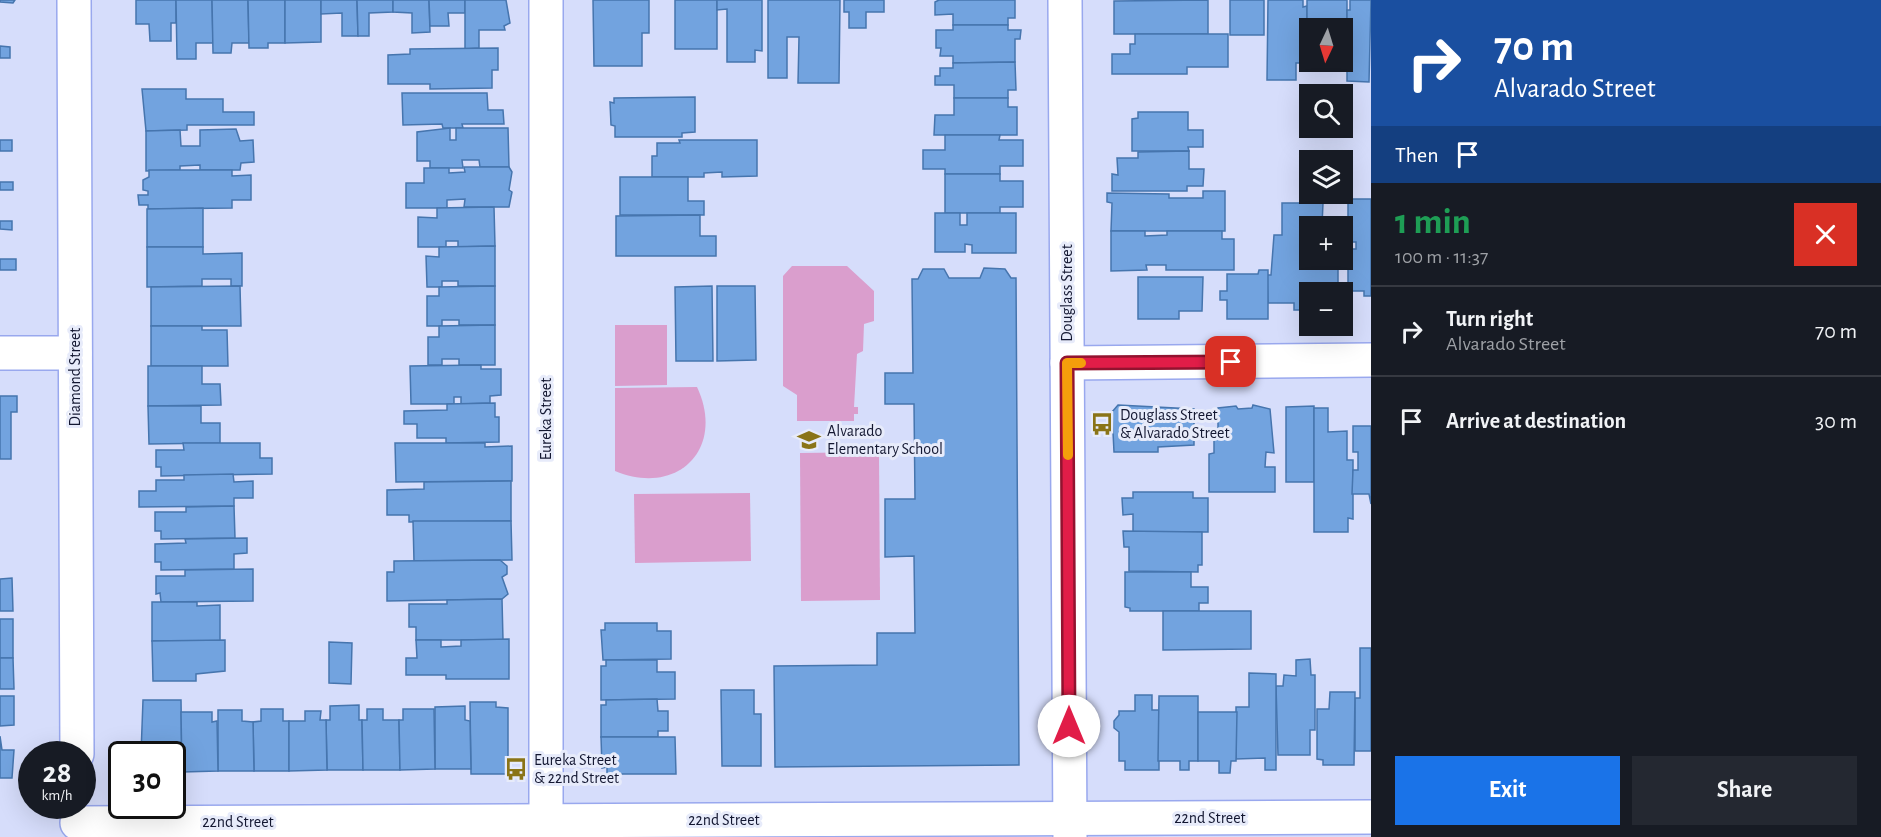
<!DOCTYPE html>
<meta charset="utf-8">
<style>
:root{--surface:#171b24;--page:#242831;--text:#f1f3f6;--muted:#9ea1a6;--line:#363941;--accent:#1a73e8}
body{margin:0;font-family:"Alegreya Sans",sans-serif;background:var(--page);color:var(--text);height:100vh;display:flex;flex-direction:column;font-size:22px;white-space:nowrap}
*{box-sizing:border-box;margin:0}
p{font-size:20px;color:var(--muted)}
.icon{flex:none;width:33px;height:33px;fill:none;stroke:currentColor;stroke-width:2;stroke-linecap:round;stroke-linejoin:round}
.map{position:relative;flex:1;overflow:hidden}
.side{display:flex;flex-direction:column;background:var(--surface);width:510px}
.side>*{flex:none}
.banner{background:#1a4fa0;color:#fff;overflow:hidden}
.needle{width:39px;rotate:184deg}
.tools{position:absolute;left:1299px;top:18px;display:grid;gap:12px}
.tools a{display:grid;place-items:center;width:54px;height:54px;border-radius:0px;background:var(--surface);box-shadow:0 6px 24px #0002;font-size:30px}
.speed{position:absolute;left:18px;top:741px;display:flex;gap:12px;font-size:30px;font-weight:700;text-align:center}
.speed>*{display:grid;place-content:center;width:78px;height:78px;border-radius:50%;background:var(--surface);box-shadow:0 6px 24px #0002;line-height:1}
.speed small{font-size:15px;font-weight:400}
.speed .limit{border:3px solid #111;border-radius:9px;background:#fff;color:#111}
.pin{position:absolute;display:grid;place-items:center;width:51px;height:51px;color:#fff;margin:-26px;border-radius:12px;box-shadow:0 3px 9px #0006}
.me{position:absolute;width:66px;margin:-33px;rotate:0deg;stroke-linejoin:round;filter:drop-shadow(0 0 4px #0008)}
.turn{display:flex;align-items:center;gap:21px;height:126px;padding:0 24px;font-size:27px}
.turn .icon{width:78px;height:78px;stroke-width:2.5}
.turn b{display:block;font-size:42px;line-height:51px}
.then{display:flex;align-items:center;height:57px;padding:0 24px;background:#0003;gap:12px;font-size:22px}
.round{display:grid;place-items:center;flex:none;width:63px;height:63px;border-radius:0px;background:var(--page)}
.summary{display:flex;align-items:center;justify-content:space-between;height:102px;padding:0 24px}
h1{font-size:36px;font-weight:700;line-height:45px;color:#1e9e55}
.cta{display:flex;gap:12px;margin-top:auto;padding:12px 24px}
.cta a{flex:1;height:69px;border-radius:0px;background:var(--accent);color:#fff;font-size:24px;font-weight:700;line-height:69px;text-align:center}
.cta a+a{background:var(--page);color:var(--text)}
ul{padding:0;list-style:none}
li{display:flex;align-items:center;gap:18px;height:90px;padding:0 24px;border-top:2px solid var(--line)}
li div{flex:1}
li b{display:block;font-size:22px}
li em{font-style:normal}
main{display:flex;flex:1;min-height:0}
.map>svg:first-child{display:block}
.green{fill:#da9ecd}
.building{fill:#72a3df;stroke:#4675ae;stroke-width:1.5}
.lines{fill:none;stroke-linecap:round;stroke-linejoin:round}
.minor-casing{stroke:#99a8ee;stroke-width:36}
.minor{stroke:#fff;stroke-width:33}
.route-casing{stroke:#92132f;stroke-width:15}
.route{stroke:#e11d48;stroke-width:10}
.slow{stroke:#f59e0b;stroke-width:10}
.labels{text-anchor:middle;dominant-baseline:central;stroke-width:6;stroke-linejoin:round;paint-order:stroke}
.street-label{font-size:16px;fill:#131731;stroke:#e7ebfa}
.poi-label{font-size:16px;fill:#131731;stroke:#e7ebfa;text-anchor:start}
</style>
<main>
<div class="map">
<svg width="1371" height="837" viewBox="0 0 1371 837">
<rect width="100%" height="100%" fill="#d6ddfb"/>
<g class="green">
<polygon points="792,266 847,266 874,291 874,321 864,324 863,351 857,354 854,407 858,407 858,414 854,414 854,421 797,421 797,395 783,386 783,276"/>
<polygon points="615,325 667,325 667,385 615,386"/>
<path d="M697,387c29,62 -20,110 -82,84v-83z"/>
<polygon points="879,452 880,600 801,601 800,453"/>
<polygon points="750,493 751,561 635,563 634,494"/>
</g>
<g class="building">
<polygon points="0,0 15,0 13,3 0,2"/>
<polygon points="136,0 176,0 176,23 171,23 171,41 150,41 149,24 136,24"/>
<polygon points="176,0 212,0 213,43 196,43 196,59 177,59"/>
<polygon points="212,0 248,0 249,43 232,43 231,53 213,53"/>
<polygon points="248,0 285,0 285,43 268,43 268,48 249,48"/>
<polygon points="285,0 321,0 321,42 285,43"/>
<polygon points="321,0 357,0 358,36 342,36 342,13 321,14"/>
<polygon points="357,0 393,0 393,12 369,13 369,36 358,36"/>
<polygon points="393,0 429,0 430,32 412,33 412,13 393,12"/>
<polygon points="429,0 465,0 465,13 448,13 449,26 430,26"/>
<polygon points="465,0 506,0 510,23 504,26 505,30 479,30 479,48 465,49"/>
<polygon points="593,0 649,0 649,33 642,33 642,66 594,66"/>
<rect x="675" y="0" width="42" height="49"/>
<polygon points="717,0 762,0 762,51 755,50 755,62 727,62 727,9 717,10"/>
<polygon points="768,0 840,0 839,83 798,83 799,37 787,37 787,78 768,78"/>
<polygon points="844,0 884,0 884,12 866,12 866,28 849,28 849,12 844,12"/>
<polygon points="939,0 1015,0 1015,18 1008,18 1008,25 953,25 953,14 935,15 935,2"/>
<polygon points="1208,0 1208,34 1114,34 1114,1"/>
<rect x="1230" y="0" width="34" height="35"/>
<polygon points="1268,0 1303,0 1303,7 1307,6 1307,63 1296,63 1296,80 1267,80"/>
<polygon points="1307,0 1347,0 1347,60 1342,60 1342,28 1310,28 1307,32"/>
<polygon points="1350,0 1371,0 1369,82 1347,81 1347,10 1350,10"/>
<polygon points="953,25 1008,25 1008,30 1021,30 1020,39 1015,39 1015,62 953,63 953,56 940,56 941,48 936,48 936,30 953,30"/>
<polygon points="1135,34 1228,34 1228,67 1187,67 1187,74 1112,74 1112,54 1130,54 1130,44 1135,44"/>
<polygon points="0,46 10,47 10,58 0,58"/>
<polygon points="498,48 498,70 492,70 492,88 430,89 430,84 388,84 388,55 410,54 410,49"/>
<polygon points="1015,62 1016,90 1008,90 1008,98 954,98 954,85 935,85 935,76 940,76 940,68 953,68 953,63"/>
<polygon points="142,89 186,89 186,99 223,99 223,112 254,112 254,125 187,125 187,130 146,131"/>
<polygon points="402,93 487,93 488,110 503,110 504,124 462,124 463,128 443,128 442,124 403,125"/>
<polygon points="695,97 695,132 682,133 682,137 615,137 615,126 611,125 610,102 614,103 614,98"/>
<polygon points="954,98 1008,98 1008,107 1017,107 1017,135 934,135 935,115 954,115"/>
<polygon points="1138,112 1188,112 1188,130 1203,130 1203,147 1188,147 1189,151 1132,151 1132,119 1138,118"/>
<polygon points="450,128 450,140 456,140 456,128 508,128 509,167 480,167 479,160 462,160 463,168 430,168 430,161 417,161 417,132"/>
<polygon points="236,129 240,141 253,140 254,162 241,163 240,170 200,170 200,165 180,166 180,170 146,171 146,131 180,130 181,146 200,146 200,130"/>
<polygon points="945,135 1000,135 999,140 1023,140 1023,166 1000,166 1000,174 945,174 945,169 923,169 923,150 945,150"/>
<rect x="0" y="140" width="12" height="11"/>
<polygon points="679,140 757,140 757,176 722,177 722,172 704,173 704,177 652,177 652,156 657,156 657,143 680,143"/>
<polygon points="1189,151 1189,169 1204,169 1203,186 1187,186 1187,191 1112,191 1112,174 1118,175 1117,158 1138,158 1138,152"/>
<polygon points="464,167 509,167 512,172 509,190 512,192 509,207 464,207 465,199 447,200 447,208 406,208 406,183 424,183 424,168 449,168 449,173 465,172"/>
<polygon points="149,170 232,170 232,176 251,175 251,200 232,200 232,208 148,209 148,205 139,205 138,195 148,195 148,191 143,190 143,180 149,177"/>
<polygon points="945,174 1000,174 1000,181 1023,181 1023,207 1000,207 1000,213 945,213"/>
<polygon points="620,177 688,177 688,201 704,201 704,215 620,215"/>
<rect x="0" y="182" width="13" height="8"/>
<polygon points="1203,191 1225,191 1225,231 1111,231 1112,203 1107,202 1107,193 1169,194 1169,198 1203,198"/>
<polygon points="1348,199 1371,199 1371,296 1364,296 1364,291 1348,291 1348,249 1356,249 1356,242 1348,242"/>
<polygon points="1282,203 1323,203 1322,226 1310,226 1310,260 1338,260 1338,292 1310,292 1310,310 1294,310 1294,303 1268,303 1267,275 1271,275 1274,235 1282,235"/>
<polygon points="494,207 495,246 458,247 458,241 446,241 446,247 418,247 418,217 437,218 437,208"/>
<polygon points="203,208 203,247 147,247 147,209"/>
<polygon points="935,213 960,213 960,225 967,225 967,213 1016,213 1016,253 972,253 972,245 965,244 965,252 935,252"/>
<polygon points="700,215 700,236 716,236 716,256 616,256 616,216"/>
<polygon points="0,221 12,221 12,230 0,229"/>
<polygon points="1111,231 1145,231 1145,236 1167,235 1167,231 1222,231 1222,239 1234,239 1234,270 1166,270 1166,265 1146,265 1147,270 1111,271"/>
<polygon points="495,246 495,286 458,286 458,281 442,281 442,287 427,287 426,256 439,257 439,247"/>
<polygon points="147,247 203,247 203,254 242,253 242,286 231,286 231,279 202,279 202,286 147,287"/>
<rect x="0" y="259" width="16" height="11"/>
<polygon points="984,268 1005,269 1011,278 1016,278 1019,765 775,767 774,666 877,665 877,633 915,633 914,556 885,557 885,499 915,499 914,404 885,404 885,373 913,373 912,279 918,279 923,269 944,269 949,278 980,278"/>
<polygon points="1259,270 1268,270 1268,319 1227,319 1227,300 1220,300 1220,291 1227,291 1227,274 1258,274"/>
<polygon points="1138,277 1203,277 1202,311 1179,311 1179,319 1138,319"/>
<polygon points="240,286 241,326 151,326 151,287"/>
<polygon points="495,286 495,325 459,325 459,320 442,320 442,326 427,326 427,296 439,296 439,287"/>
<polygon points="712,286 713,361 676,361 675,287"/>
<polygon points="717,286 755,286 756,360 717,361"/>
<polygon points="495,325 495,365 459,365 459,359 442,359 442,365 428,365 428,337 439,337 439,326"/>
<polygon points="151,326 202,326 202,330 227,330 228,366 151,366"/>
<polygon points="481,365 481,369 501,369 501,395 490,396 490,403 461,404 461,397 454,397 454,404 411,404 410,366"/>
<polygon points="148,366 202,366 202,384 220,384 221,405 148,406"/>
<polygon points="0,396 17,396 17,412 11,412 11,459 0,459"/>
<polygon points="495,403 495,417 499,417 499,442 446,443 446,438 417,438 417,424 404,424 404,411 447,410 447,404"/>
<polygon points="1118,405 1194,409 1194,445 1158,447 1158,452 1114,452 1112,412"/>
<polygon points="1253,405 1270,409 1274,453 1266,452 1265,467 1275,467 1275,492 1209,492 1209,454 1214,453 1214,434 1218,434 1218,408 1236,406 1238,409 1252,408"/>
<polygon points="148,406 201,406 201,423 220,423 220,443 149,444"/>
<polygon points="1314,406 1314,482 1286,482 1286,407"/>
<polygon points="1314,408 1328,408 1328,432 1347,431 1347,460 1353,460 1353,519 1348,518 1348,532 1314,532"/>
<polygon points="1353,426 1371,426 1371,504 1369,494 1352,494 1353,470 1358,470 1358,452 1353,452"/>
<polygon points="183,443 260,443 260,458 272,458 272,474 161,476 161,467 156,467 156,450 184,450"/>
<polygon points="395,443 485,443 485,447 512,446 512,481 396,482"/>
<polygon points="233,474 234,482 253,481 253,498 234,498 234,506 139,507 139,491 156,491 156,480 184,480 184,475"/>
<polygon points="511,481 511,521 409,522 409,515 387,515 387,490 424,489 424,482"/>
<polygon points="1133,492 1193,492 1193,498 1208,498 1208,532 1133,532 1133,514 1123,515 1122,498 1133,498"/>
<polygon points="234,506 235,538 161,539 161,531 155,531 155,512 186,512 186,507"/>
<polygon points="413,521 511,521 512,560 414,561"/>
<polygon points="1123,531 1202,532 1202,565 1198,565 1198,572 1129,571 1129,547 1124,547"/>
<polygon points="247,538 247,553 234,554 234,569 161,570 161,562 155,562 155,544 186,543 185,539"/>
<polygon points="500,560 507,566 507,574 502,577 508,594 502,599 387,601 387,572 394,572 394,561"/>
<polygon points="253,569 253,601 161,602 160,593 156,594 156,576 185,576 185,570"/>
<polygon points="1125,572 1191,572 1191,587 1208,587 1208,603 1199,603 1199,611 1130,611 1130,608 1125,607"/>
<polygon points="12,578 13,611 0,611 0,579"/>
<polygon points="502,599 503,640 416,640 416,627 409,627 409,604 447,604 447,600"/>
<polygon points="152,602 197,602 197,606 220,605 220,641 152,641"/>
<polygon points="1163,611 1251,611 1251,649 1163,650"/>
<rect x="0" y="619" width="13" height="39"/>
<polygon points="605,623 657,623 657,631 671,631 671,659 603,660 601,630 605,630"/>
<polygon points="509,639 509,679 446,679 446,675 406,675 406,658 417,658 416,640 441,640 441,647 461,646 461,640"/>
<polygon points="225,640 225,671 196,674 196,681 153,681 152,641"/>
<polygon points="329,642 352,643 351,684 329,683"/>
<polygon points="1360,648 1371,648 1371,751 1355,751 1355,698 1360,698"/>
<polygon points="0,658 13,658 14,689 0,689"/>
<polygon points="1310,659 1311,675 1315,675 1315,730 1310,730 1310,755 1278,755 1276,686 1283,686 1284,675 1296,676 1296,660"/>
<polygon points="606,660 657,660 657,672 675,672 675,699 601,700 601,666 606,666"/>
<polygon points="1249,673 1276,674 1276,770 1265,770 1265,758 1236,759 1236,707 1249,707"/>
<polygon points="721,690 754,690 754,714 761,714 761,766 722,766"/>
<polygon points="1330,692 1355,692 1354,765 1323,765 1323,760 1317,759 1317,709 1329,709"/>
<polygon points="1135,695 1152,695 1152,710 1159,710 1159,770 1125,770 1125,761 1119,761 1119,732 1114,728 1114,721 1119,715 1119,711 1135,711"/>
<polygon points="0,696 14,696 14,725 0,726"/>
<polygon points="1159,696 1198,696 1198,761 1189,761 1189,770 1180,770 1180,761 1158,761"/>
<polygon points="657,699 658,711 668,711 668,731 658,731 658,737 601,737 601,705 606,705 606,700"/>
<polygon points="143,700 181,700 182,772 172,772 172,754 141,754"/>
<polygon points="470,702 496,702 496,707 508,708 508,774 471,774"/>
<polygon points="359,705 359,720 362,720 363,770 327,770 326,720 330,720 330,706"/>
<polygon points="465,706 465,720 470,721 471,769 435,769 435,707"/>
<polygon points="261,709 283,709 283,721 289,721 289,771 254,771 253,722 261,721"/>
<polygon points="367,709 383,709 383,720 399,720 400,770 363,770 362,720 367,720"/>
<polygon points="403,709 434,709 435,769 400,770 399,720 403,720"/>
<polygon points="218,710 242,710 242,721 253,722 254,771 218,771"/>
<polygon points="305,711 321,711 320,720 326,720 327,770 289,771 289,721 305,721"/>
<polygon points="181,712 212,712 212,722 217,721 218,771 182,772"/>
<polygon points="1198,712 1237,712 1236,761 1231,761 1230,773 1219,773 1219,761 1198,761"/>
<polygon points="0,736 2,750 14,750 12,778 0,778"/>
<polygon points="601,737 675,737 676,774 607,774 607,767 602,768"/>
</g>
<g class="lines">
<g class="minor-casing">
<g id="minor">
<polyline points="74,0 77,754"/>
<polyline points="1065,0 1070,837"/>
<polyline points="0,353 75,353"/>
<polyline points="1067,363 1371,360"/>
<polyline points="77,823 1371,817"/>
<polyline points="546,837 546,0"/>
</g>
</g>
<use href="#minor" class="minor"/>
</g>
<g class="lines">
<g class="route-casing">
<polyline id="route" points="1069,726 1067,363 1231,362"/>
</g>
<use href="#route" class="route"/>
<polyline class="slow" points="1068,455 1067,363 1081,363"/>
</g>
<defs>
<g id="bus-bare" transform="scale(1.8)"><path d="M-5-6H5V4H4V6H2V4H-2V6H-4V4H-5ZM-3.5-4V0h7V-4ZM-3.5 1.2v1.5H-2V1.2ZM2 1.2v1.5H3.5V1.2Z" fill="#8a7417" stroke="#e7ebfa" stroke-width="2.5" paint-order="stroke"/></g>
<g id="school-bare" transform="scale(1.8)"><path d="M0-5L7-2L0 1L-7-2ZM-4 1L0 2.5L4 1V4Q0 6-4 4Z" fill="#8a7417" stroke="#e7ebfa" stroke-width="2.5" paint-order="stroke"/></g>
</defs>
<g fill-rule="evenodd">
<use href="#bus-bare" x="1102" y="424"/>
<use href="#school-bare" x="809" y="440"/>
<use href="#bus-bare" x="516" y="769"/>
</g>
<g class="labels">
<g class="street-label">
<text transform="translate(1067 293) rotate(-90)">Douglass Street</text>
<text transform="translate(75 377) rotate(-90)">Diamond Street</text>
<text transform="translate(546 419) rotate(-90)">Eureka Street</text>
<text x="1210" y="818">22nd Street</text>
<text x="724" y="820">22nd Street</text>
<text x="238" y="822">22nd Street</text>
</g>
<g class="poi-label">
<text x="1120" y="415">Douglass Street<tspan x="1120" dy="18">&amp; Alvarado Street</tspan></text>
<text x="827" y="431">Alvarado<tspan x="827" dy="18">Elementary School</tspan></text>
<text x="534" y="760">Eureka Street<tspan x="534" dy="18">&amp; 22nd Street</tspan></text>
</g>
</g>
</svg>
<div class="tools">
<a><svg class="needle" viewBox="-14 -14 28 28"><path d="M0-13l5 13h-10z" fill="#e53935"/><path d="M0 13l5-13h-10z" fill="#9ea1a6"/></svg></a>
<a><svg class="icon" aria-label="search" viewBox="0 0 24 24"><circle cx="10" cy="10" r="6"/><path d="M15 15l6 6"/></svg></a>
<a><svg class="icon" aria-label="layers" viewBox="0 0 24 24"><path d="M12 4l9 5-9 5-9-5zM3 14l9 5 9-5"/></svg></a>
<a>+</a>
<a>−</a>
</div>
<div class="speed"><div>28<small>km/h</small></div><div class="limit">30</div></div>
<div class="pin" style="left:1231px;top:362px;background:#d93025"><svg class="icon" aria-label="arrive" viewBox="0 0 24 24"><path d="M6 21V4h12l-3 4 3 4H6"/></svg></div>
<svg class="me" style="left:1069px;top:726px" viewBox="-20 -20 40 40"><circle r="19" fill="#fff"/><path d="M0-13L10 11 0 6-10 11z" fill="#e11d48"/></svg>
</div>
<section class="side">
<div class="banner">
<div class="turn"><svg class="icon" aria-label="right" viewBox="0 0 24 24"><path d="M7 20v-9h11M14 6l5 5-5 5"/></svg><div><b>70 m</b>Alvarado Street</div></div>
<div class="then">Then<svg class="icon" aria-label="arrive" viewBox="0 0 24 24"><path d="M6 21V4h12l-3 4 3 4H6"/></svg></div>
</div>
<div class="summary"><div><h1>1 min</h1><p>100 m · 11:37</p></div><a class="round" style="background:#d93025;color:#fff"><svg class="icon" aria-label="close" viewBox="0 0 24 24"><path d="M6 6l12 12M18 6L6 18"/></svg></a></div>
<ul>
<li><svg class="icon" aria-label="right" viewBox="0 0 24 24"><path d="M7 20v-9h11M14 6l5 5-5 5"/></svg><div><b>Turn right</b><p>Alvarado Street</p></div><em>70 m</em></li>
<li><svg class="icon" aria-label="arrive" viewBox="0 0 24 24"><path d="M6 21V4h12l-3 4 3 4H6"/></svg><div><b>Arrive at destination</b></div><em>30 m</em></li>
</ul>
<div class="cta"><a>Exit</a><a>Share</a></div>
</section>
</main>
